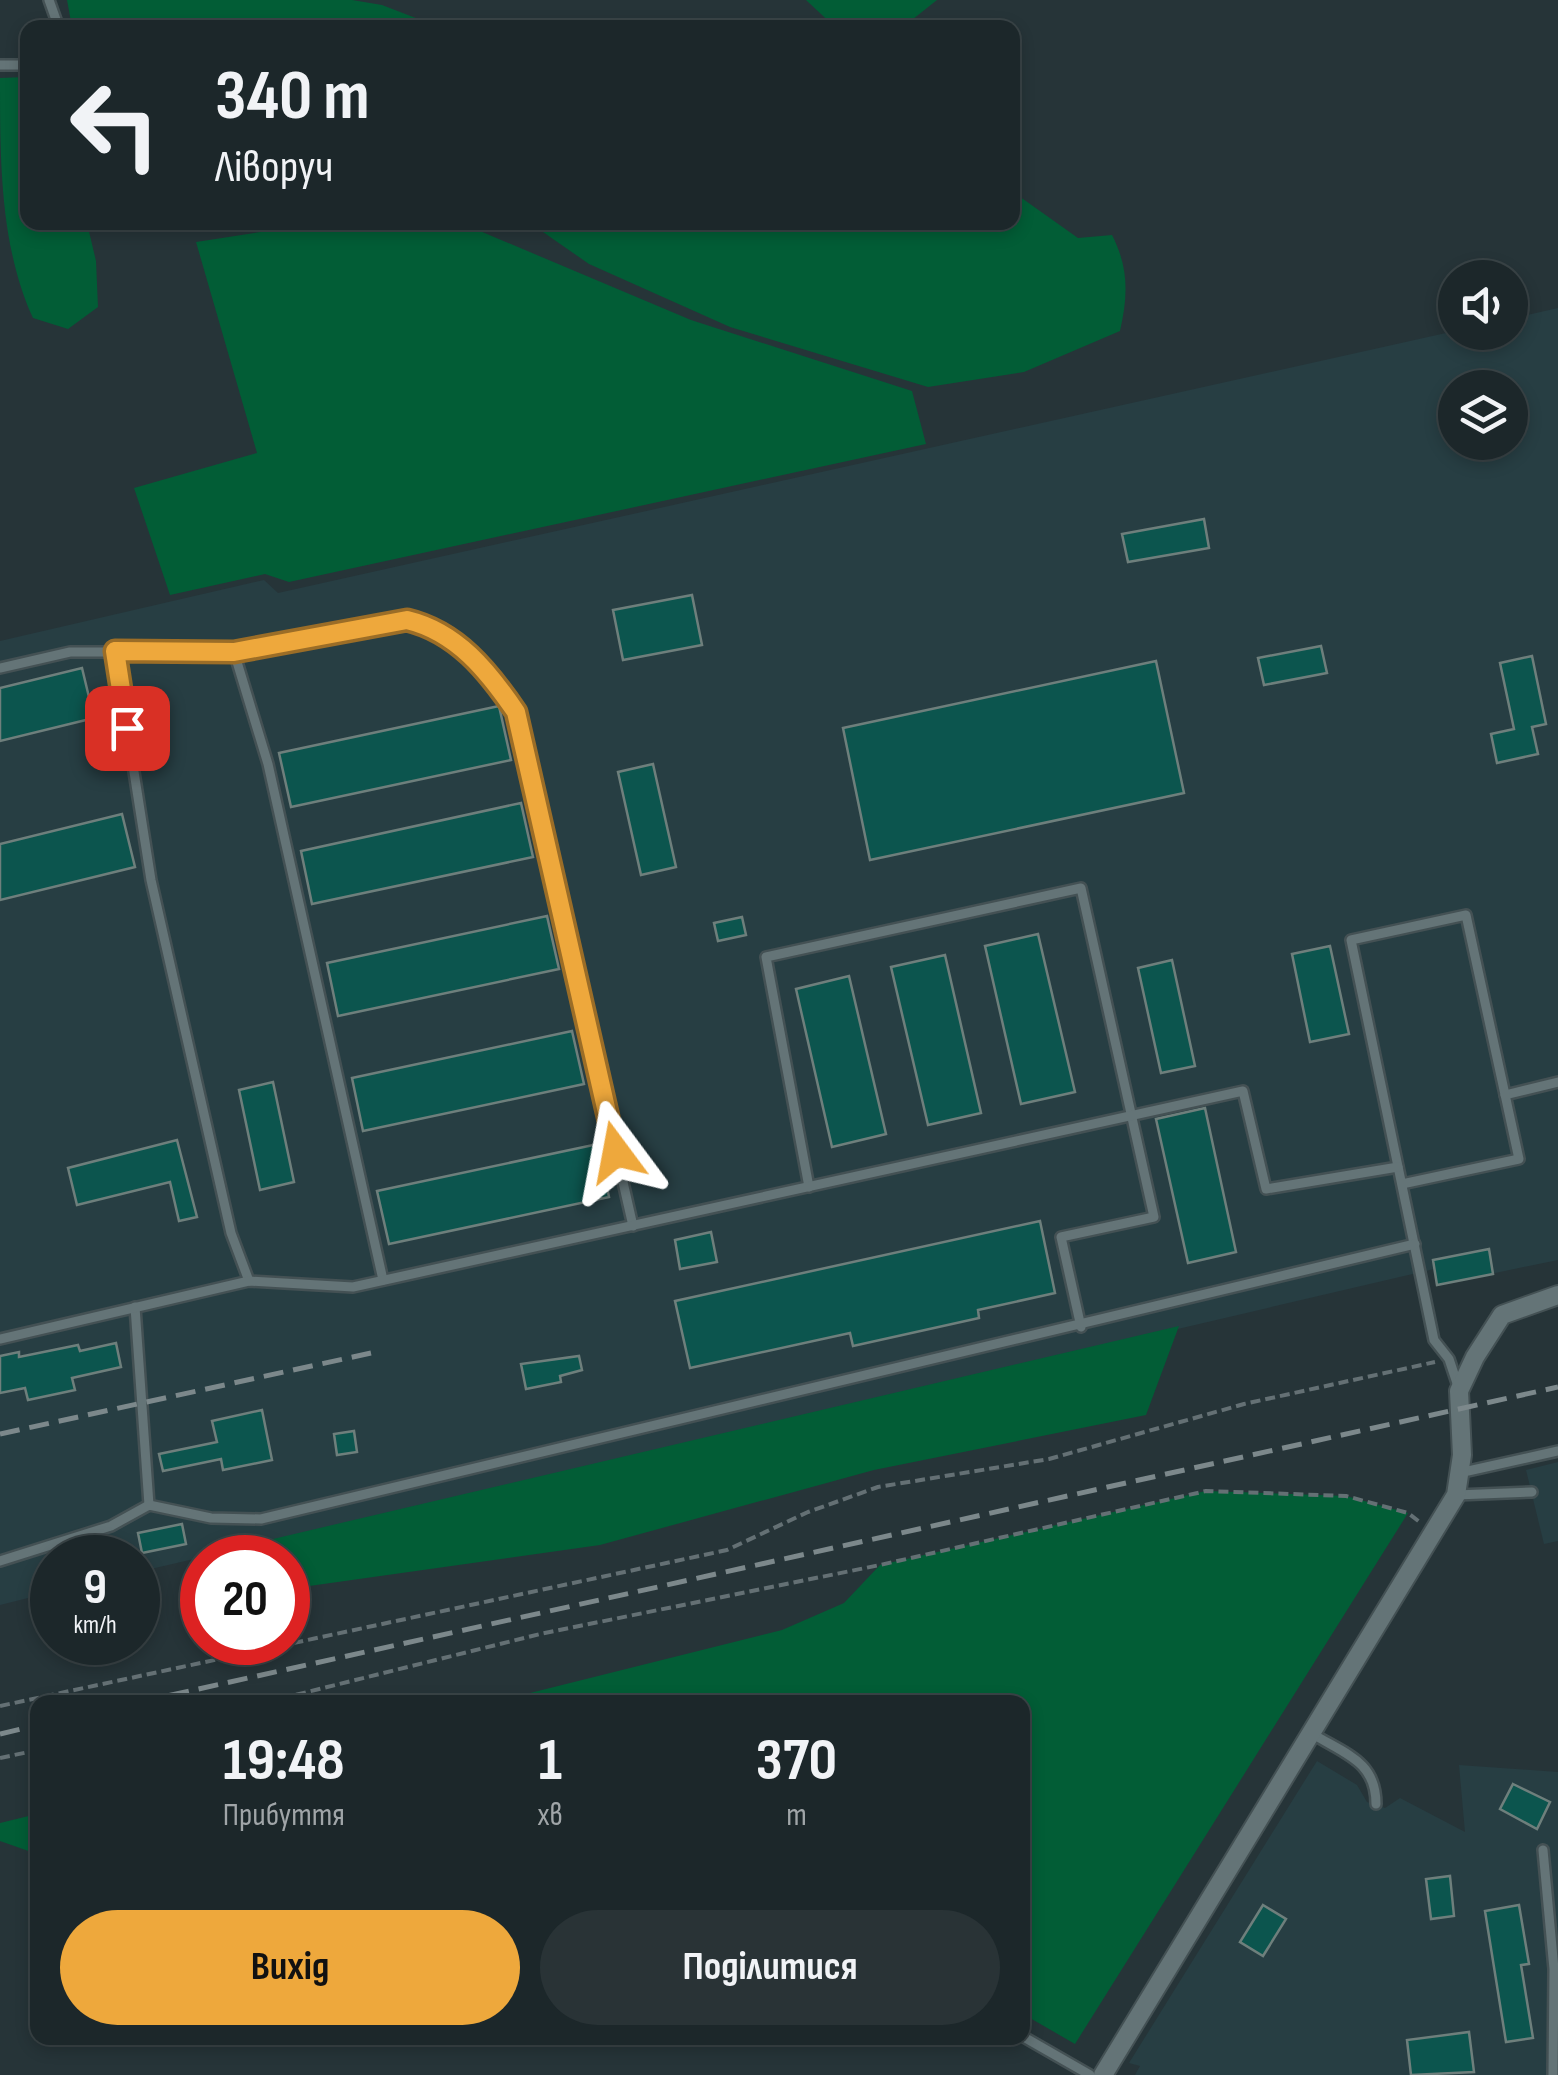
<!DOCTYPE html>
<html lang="uk">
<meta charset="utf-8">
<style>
:root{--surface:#1c272a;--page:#293336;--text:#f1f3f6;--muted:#a0a5a8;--line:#3a4447;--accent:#eea83c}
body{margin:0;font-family:"Sofia Sans Condensed",sans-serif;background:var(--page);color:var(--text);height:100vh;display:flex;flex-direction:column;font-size:38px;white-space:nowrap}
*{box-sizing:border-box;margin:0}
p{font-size:32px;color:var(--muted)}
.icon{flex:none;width:55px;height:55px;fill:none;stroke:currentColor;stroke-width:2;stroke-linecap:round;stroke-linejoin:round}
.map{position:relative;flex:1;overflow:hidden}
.panel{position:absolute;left:30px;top:1695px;width:1000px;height:350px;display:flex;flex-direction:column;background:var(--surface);border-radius:20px;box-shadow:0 5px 15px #0003,0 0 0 2px var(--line)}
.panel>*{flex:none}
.top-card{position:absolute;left:20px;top:20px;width:1000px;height:210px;border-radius:20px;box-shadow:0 5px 15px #0003,0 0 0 2px var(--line);background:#1c272a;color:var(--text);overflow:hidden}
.buttons{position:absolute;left:1438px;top:260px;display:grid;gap:20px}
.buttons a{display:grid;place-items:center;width:90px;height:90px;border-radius:50%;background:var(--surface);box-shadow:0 5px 15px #0003,0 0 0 2px var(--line);font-size:50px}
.speed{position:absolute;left:30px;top:1535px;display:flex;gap:20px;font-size:50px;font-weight:700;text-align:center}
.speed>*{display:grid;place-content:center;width:130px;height:130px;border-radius:50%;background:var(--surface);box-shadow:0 5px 15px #0003,0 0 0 2px var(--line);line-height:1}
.speed small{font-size:25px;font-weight:400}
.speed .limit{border:15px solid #d22;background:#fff;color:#111}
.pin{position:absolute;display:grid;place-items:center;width:85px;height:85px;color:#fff;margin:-42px;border-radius:20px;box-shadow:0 5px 15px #0006}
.me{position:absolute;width:110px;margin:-55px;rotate:347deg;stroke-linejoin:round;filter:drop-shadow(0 0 8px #0008)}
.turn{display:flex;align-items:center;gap:35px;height:210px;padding:0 30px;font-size:45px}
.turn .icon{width:130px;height:130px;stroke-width:2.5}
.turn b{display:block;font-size:70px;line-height:85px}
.eta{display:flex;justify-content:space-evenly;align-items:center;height:170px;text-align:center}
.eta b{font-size:60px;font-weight:700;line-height:70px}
.cta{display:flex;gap:20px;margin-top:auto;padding:20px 30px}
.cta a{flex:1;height:115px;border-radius:60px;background:var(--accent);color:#111;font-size:40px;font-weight:700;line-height:115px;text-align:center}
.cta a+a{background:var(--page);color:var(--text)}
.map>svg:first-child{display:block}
.built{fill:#273e43;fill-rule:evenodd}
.green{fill:#025d36}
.building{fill:#0c554e;stroke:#6e7f7c;stroke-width:2.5}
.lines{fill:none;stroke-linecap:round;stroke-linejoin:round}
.service-casing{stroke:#445154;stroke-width:14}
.minor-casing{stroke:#445154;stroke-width:22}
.path{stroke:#647074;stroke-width:4;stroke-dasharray:10 5;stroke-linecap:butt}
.service{stroke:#647477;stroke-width:9}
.minor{stroke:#647477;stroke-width:18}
.rail{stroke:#7c888b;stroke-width:5;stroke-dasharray:20 10;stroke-linecap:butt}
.route-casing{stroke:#9b6d27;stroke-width:25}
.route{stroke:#eea83c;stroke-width:18}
</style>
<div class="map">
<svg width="1558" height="2075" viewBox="0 0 1558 2075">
<rect width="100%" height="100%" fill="#263438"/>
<g class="built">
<path d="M1558,308v952l-121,25 -3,-16 -1296,303v-14h-86v34l-52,13v-964l264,-61 14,13 1177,-262 55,1v-13zM1455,388h55v54h-55z"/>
<polygon points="1558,1462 1558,1541 1544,1544 1526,1470"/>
<polygon points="1317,1761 1357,1785 1367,1802 1385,1808 1400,1798 1465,1832 1459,1765 1558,1772 1558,2075 1135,2075 1140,2066 1129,2063"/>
</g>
<g class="green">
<polygon points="67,0 352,0 382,5 439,27 72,27"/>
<polygon points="806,0 937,0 903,27 836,28"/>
<path d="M27,77l1,145 59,1 9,38 2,46 -30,22 -35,-11c-33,-71 -33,-159 -33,-240z"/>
<path d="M1013,192l65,46 34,-3c17,33 16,61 8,96l-96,41 -96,15 -198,-60 -141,-63 -59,-41 167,-1 7,7 7,-7h301z"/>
<polygon points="324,222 461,223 691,320 912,391 926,444 289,582 265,574 170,595 134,488 257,453 196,242"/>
<polygon points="1179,1326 1146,1415 874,1470 600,1545 288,1589 288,1558 202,1558 202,1572 192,1558"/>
<polygon points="1206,1491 1346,1496 1408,1513 1075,2044 1023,2014 1022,1702 494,1702 782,1630 844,1603 880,1565"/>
<polygon points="37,1814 37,1854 0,1841 0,1823"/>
</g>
<g class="building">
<polygon points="1204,519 1209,548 1128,562 1122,534"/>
<polygon points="692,595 702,645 623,660 613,610"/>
<polygon points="1321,646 1327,673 1264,685 1258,658"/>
<polygon points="1532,656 1546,724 1532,727 1538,754 1497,763 1491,734 1514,729 1500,663"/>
<polygon points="1156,661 1184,793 870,860 843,728"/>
<polygon points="82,668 94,718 0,741 0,688"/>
<polygon points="499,706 511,760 291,807 279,753"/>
<polygon points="653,764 676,867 641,875 618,772"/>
<polygon points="521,803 533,857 312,904 301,851"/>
<polygon points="122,814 135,867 0,900 0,844"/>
<polygon points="547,916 559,969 338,1016 327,963"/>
<polygon points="742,917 746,935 718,941 714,923"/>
<polygon points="1038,934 1075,1092 1021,1104 985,946"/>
<polygon points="1330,946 1349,1034 1310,1042 1292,954"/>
<polygon points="945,955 981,1113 928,1125 891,967"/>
<polygon points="1172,960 1195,1066 1161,1073 1138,968"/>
<polygon points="849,976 886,1134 832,1147 796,989"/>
<polygon points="572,1031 584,1084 363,1131 352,1078"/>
<polygon points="273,1082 294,1182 260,1190 239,1090"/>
<polygon points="1205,1108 1236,1252 1188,1263 1156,1119"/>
<polygon points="177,1140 197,1217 179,1221 170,1182 77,1205 68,1168"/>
<polygon points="598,1144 609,1197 389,1244 377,1191"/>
<polygon points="1040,1221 1055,1293 978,1310 979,1318 853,1346 850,1333 690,1368 675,1301"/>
<polygon points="711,1232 717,1262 680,1269 675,1240"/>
<polygon points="1489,1249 1493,1274 1437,1285 1433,1260"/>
<polygon points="116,1343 121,1367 72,1378 75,1390 28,1400 25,1388 0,1393 0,1356 19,1352 19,1357 78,1345 80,1351"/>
<polygon points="579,1356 582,1370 560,1376 561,1382 526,1389 521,1364"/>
<polygon points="262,1410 272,1460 223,1470 221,1459 163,1471 159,1454 217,1442 212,1421"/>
<polygon points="354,1431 357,1452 337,1455 334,1434"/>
<polygon points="182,1524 186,1544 142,1553 138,1533"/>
<polygon points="1513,1784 1550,1802 1537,1829 1500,1809"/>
<polygon points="1450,1876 1454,1916 1431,1919 1426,1879"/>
<polygon points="1263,1905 1286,1919 1263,1956 1240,1942"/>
<polygon points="1519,1905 1529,1964 1521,1965 1533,2038 1506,2042 1485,1911"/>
<polygon points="1469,2032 1474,2072 1411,2075 1407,2040"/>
</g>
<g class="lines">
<g class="service-casing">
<g id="service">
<polyline points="49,0 59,28"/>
<polyline points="0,65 28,65"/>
<polyline points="115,651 151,880 231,1233 249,1281"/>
<polyline points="234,652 268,764 383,1280"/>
<path d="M0,668l70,-16h164l173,-32c50,12 80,51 109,92l117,514"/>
<polyline points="1505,1095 1558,1082"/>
<polyline points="1402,1184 1519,1159 1466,915 1351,940 1434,1340 1449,1359 1459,1389"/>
<polyline points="809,1187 766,957 1081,888 1154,1217 1061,1237 1081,1327"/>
<polyline points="135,1307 149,1505"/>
<polyline points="0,1339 249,1281 353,1287 1243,1091 1266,1189 1398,1167"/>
<polyline points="1459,1473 1558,1451"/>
<polyline points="1456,1495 1532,1492"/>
<polyline points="0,1561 111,1526 149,1505 211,1518 261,1519 1415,1244"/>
<path d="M1311,1733c34,21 65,28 65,71"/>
<polyline points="1543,1850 1554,1969 1553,2075"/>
<polyline points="1022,2036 1090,2075"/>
</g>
</g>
<g class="minor-casing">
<polyline id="minor" points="1103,2075 1456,1495 1462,1455 1459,1391 1475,1357 1502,1315 1558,1295"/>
</g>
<g class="path">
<polyline points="267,1702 540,1634 880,1565 1206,1491 1346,1496 1408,1513 1421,1523"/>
<polyline points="0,1706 727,1550 808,1512 878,1487 1049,1459 1244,1404 1435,1362"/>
<polyline points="0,1758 38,1750"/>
</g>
<use href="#service" class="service"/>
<use href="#minor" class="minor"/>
<g class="rail">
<polyline points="0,1434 371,1353"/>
<polyline points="140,1702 1558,1387"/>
<polyline points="0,1734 38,1725"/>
</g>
</g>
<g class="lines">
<g class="route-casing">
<path id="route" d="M127,728l-12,-77 119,1 173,-32c50,12 81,51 109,92l100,440"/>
</g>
<use href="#route" class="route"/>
</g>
</svg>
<div class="buttons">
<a><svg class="icon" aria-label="sound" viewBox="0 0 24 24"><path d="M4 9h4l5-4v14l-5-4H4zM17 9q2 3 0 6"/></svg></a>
<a><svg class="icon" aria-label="layers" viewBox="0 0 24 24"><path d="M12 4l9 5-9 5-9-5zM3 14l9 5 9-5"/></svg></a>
</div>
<div class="speed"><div>9<small>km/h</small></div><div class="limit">20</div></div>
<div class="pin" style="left:127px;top:728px;background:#d93025"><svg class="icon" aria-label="arrive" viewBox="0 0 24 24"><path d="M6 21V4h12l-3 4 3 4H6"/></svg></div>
<svg class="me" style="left:616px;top:1152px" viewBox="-20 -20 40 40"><path d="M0-17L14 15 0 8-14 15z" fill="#eea83c" stroke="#fff" stroke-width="4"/></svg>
<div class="top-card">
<div class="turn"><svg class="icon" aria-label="left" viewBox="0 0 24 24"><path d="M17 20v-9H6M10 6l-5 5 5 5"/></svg><div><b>340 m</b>Ліворуч</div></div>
</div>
<section class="panel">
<div class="eta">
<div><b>19:48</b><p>Прибуття</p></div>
<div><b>1</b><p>хв</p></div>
<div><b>370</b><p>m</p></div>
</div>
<div class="cta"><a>Вихід</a><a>Поділитися</a></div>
</section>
</div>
